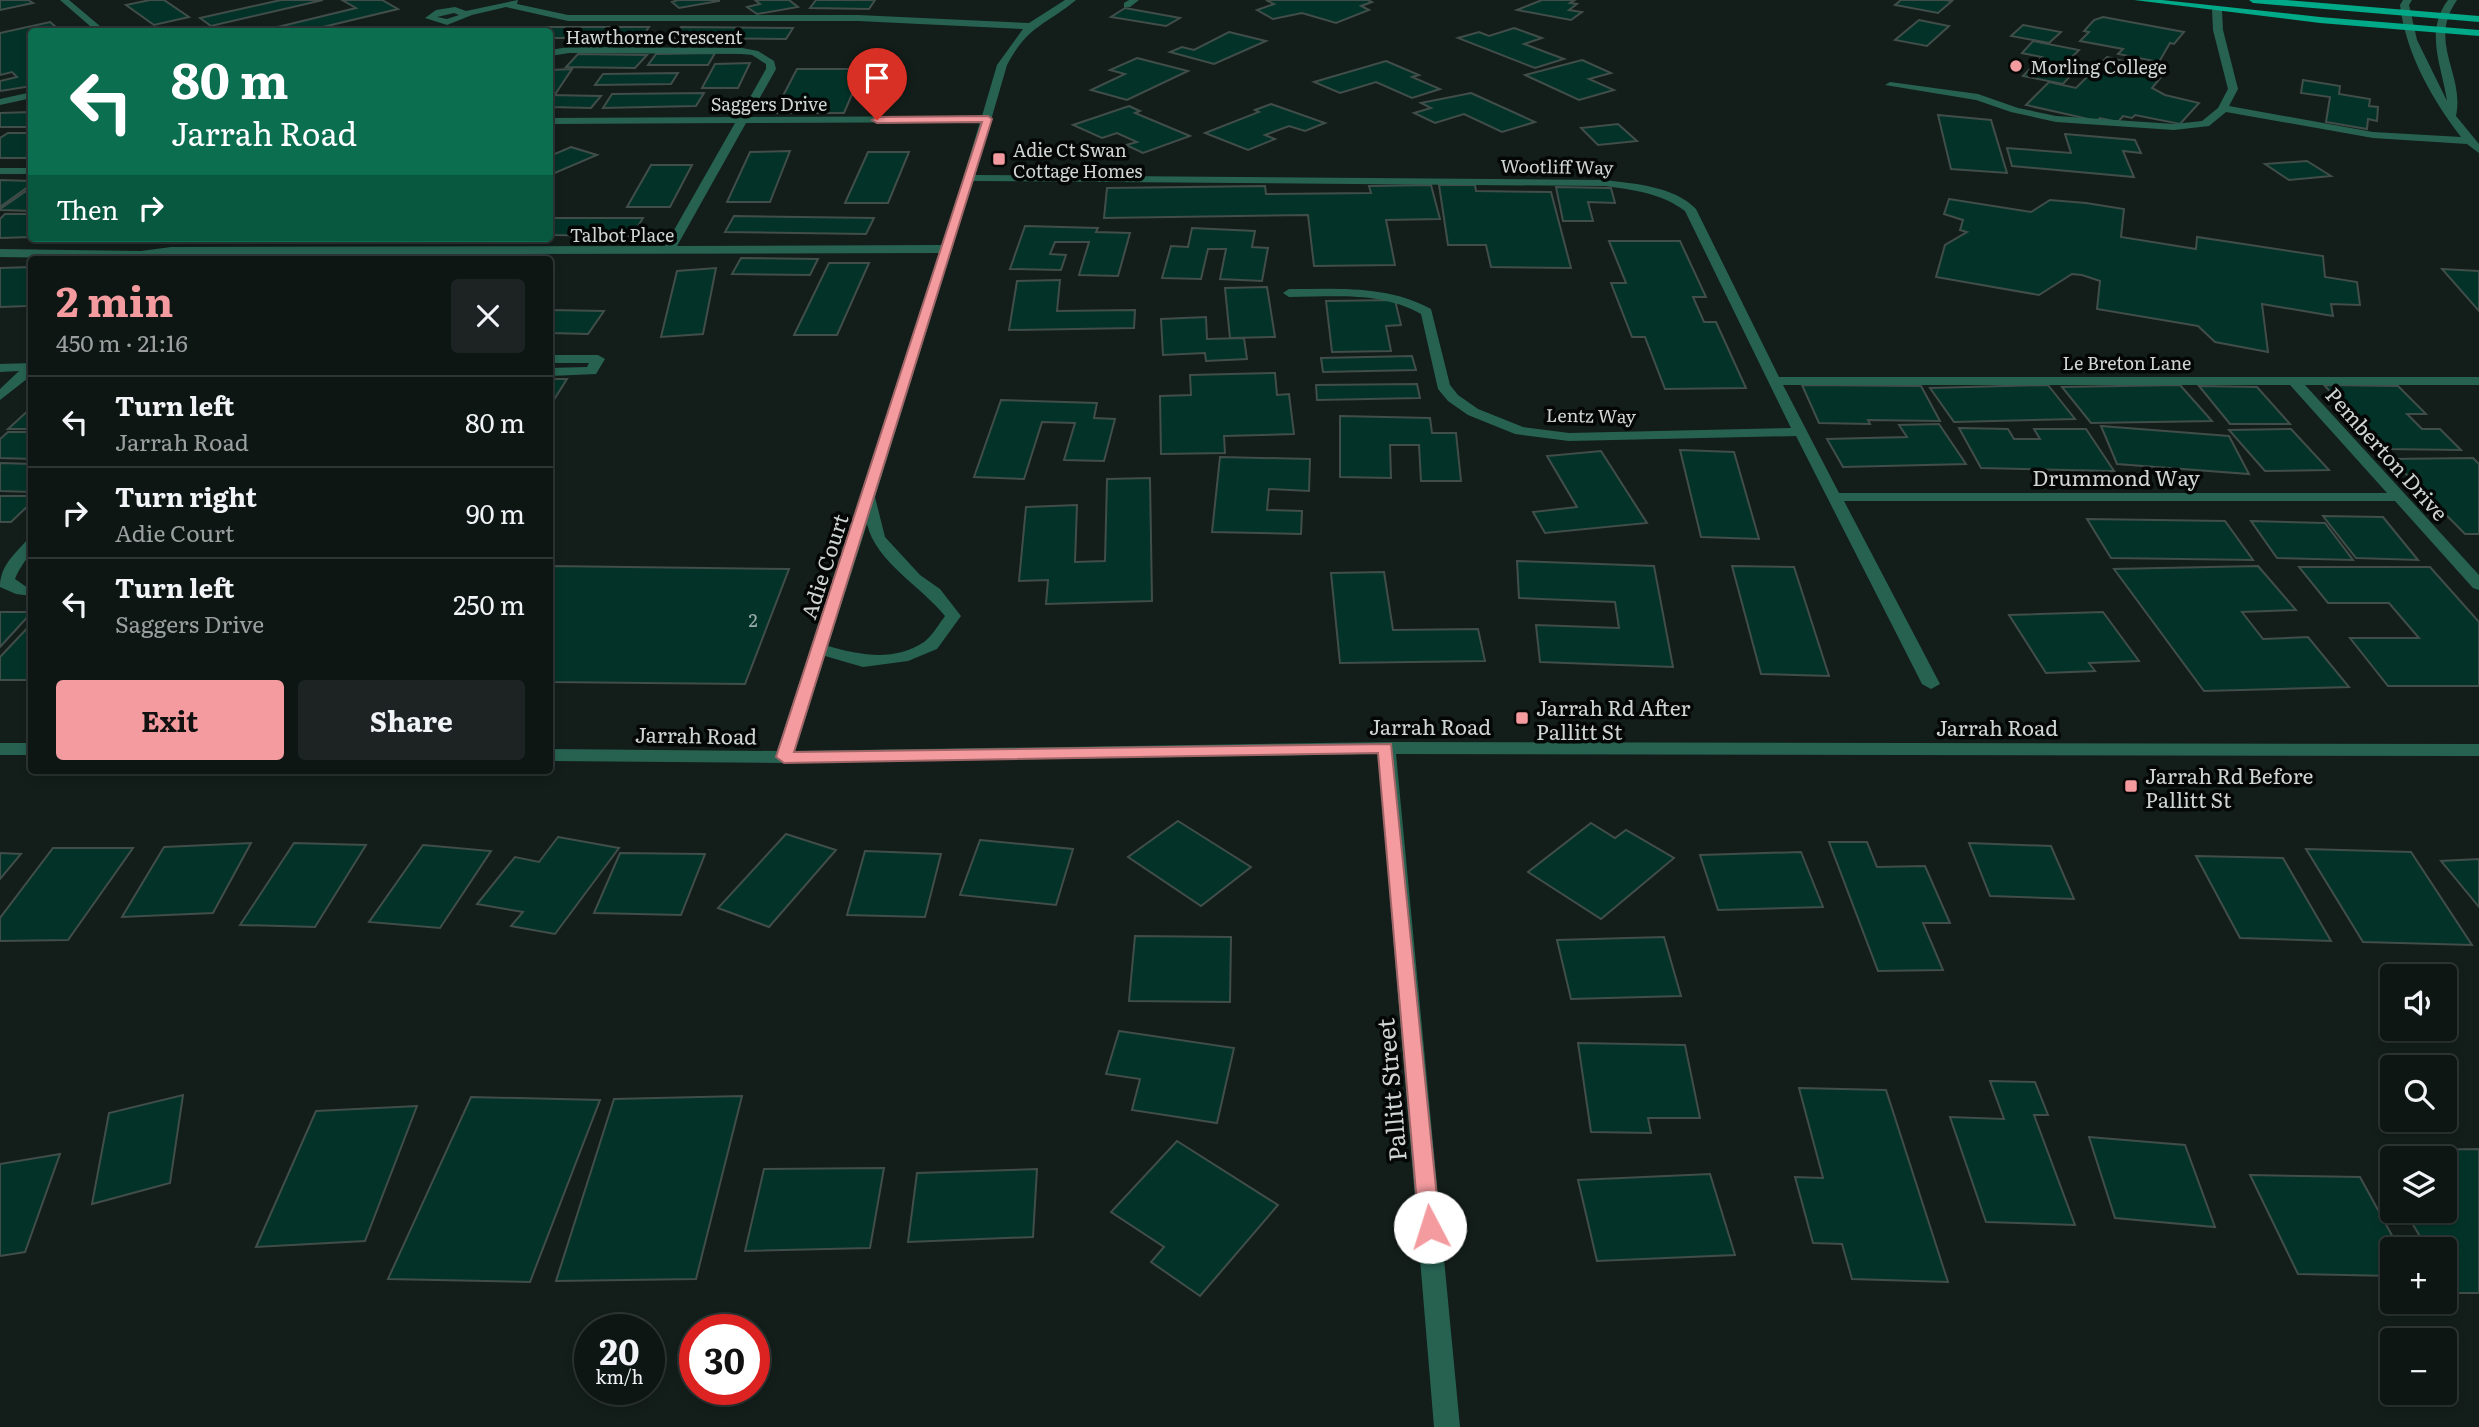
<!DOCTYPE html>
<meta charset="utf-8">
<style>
:root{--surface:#0e1614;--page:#1c2322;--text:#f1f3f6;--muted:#9b9fa0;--line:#2e3534;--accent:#f49b9f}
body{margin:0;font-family:Literata,serif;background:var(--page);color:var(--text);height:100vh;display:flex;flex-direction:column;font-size:26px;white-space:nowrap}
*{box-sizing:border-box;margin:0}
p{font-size:23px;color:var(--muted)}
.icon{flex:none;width:38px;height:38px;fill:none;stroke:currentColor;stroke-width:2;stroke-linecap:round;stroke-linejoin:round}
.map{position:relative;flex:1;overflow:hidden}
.side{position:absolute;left:28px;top:256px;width:525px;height:518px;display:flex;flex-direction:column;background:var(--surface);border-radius:7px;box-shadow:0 4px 10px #0003,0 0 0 2px var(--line)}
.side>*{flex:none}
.top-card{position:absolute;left:28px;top:28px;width:525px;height:214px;border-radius:7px;box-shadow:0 4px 10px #0003,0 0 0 2px var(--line);background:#0b6e4f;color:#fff;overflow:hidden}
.buttons{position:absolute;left:2380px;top:964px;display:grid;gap:14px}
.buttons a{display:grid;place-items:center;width:77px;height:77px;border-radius:7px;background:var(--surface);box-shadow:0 4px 10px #0003,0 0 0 2px var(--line);font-size:35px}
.speed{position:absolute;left:574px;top:1314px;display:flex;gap:14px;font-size:35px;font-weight:700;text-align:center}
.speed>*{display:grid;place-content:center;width:91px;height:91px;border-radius:50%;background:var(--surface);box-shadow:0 4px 10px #0003,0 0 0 2px var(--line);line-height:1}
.speed small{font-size:18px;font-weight:400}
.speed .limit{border:10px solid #d22;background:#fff;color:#111}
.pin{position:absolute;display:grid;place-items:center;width:60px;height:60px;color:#fff;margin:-72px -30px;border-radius:50% 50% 50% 0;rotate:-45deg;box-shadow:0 0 7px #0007}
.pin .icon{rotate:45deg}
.me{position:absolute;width:77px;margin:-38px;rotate:355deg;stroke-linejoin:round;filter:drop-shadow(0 0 5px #0008)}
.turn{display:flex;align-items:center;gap:24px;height:147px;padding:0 28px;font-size:32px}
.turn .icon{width:91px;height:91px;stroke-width:2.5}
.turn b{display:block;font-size:49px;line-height:60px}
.then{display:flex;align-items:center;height:66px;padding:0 28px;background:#0003;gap:14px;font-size:26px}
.round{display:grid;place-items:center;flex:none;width:74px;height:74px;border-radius:7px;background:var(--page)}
.headline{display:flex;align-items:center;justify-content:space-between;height:119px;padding:0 28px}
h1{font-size:42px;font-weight:700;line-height:52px;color:var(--accent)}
.cta{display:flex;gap:14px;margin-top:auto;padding:14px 28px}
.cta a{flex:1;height:80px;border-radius:7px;background:var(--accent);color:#111;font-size:28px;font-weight:700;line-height:80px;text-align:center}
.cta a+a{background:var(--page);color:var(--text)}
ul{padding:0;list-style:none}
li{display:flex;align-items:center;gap:21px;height:91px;padding:0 28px;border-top:2px solid var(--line)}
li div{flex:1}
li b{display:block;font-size:26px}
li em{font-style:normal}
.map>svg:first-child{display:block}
.building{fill:#033328;stroke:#414d49;stroke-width:2}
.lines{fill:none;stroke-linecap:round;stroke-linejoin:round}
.minor{fill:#276251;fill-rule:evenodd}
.major{fill:#00a987;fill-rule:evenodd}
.route{fill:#f49b9f;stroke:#9f6567;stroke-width:2}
.poi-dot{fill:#f49b9f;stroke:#040706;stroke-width:2.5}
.labels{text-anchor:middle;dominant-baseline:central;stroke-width:7;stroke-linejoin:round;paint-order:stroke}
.far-street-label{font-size:18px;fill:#ced5d2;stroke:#040706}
.far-poi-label{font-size:18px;fill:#ced5d2;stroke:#040706;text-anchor:start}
.number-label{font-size:18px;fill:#9baca8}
.street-label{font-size:21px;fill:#ced5d2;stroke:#040706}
.poi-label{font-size:21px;fill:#ced5d2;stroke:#040706;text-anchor:start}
.near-street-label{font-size:24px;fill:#ced5d2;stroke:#040706}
</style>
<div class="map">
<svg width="2479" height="1427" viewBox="0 0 2479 1427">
<rect width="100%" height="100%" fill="#131e1a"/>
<g class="building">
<polygon points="0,0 28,0 33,3 0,10"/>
<polygon points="150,0 164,0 189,17 154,25 126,5"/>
<polygon points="281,0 323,0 211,26 200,18"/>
<polygon points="342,0 382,0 398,9 302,32 257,32 356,8"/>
<polygon points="678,0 719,0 719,1 679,8 672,2"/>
<polygon points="755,0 789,0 798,7 757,14 747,7 760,4"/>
<polygon points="816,0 875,0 869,9 810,8"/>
<polygon points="1266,0 1368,0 1372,2 1361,6 1369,10 1336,23 1302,13 1273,19 1257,10 1274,4"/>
<polygon points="1542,0 1575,0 1570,3 1577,4 1569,10 1582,12 1571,20 1517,10"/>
<polygon points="1901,0 1945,0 1952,1 1938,13 1895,5"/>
<polygon points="1125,8 1180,18 1166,26 1111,17"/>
<polygon points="2103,17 2184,32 2174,44 2170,43 2159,62 2118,54 2123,49 2080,41 2089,32 2084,31 2094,20"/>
<polygon points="1919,20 1949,26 1927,46 1895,40"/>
<polygon points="50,22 62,32 32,32 32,86 0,91 0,81 17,77 12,72 0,75 0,33"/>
<polygon points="2023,25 2061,32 2049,43 2011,36"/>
<polygon points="535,27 649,27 641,38 550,38 550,32 531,32"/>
<polygon points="681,27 793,28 786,39 672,38"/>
<polygon points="1514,28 1542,38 1524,44 1564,59 1535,68 1458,38 1479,32 1489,36"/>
<polygon points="1229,32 1266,41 1214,64 1170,52 1182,47 1194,50"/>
<polygon points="2033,41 2079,50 2068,61 2081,64 2063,84 2023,76 2042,57 2022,53"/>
<polygon points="715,53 708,65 648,65 656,54"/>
<polygon points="578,54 647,55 635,68 566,67"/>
<polygon points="2107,57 2166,71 2152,88 2165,95 2199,103 2180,124 2135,115 2132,118 2123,116 2118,122 2100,118 2097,121 2026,105 2049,82 2076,88"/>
<polygon points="1137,58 1188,71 1127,100 1091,90 1125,74 1110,70"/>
<polygon points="1582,60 1611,73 1589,79 1614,90 1579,100 1525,75"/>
<polygon points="1386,61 1419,75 1412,77 1440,89 1412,98 1376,82 1340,93 1314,82"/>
<polygon points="750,63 738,88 702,88 715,64"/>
<polygon points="572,69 556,93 550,93 550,70"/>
<polygon points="797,69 863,69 844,113 774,113"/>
<polygon points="678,73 671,84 595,85 603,74"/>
<polygon points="2303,80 2340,86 2339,94 2370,99 2369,106 2378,107 2377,121 2368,119 2367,129 2326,122 2330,97 2301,93"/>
<polygon points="704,93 696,106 603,108 612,94"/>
<polygon points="1471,93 1535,122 1502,132 1464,114 1435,123 1414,113 1431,108 1421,103"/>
<polygon points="550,95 601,96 591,108 550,107"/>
<polygon points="1271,104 1325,123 1305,131 1289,126 1265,135 1275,139 1248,150 1205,133 1259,112 1255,110"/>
<polygon points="1129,106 1140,111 1135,113 1190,136 1143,153 1126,145 1137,142 1117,133 1102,138 1073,125"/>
<polygon points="32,112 32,127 0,127 0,113"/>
<polygon points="1938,115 1991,120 2007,173 1951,169"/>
<polygon points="1618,124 1637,141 1598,145 1581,128"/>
<polygon points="8,133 32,133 32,158 0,158 0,138"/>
<polygon points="2065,134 2135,140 2141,153 2123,151 2134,177 2012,166 2007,148 2071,153"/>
<polygon points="571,147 597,155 550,175 550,156"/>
<polygon points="790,151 770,202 727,202 750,152"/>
<polygon points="868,152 909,152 888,203 845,203"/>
<polygon points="2307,161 2331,176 2289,180 2265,164"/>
<polygon points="651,165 692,165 670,207 627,207"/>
<polygon points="0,180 32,181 32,184 0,207"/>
<polygon points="1431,185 1440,219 1386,220 1395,265 1314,266 1308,215 1104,218 1107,188 1265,186 1266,194 1371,193 1369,186"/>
<polygon points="1439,185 1475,185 1476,191 1551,192 1571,268 1491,267 1486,245 1448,245"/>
<polygon points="32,187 32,211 0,210 0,209"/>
<polygon points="1556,187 1611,188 1615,203 1588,202 1593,221 1563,221"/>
<polygon points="1949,199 2031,212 2050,200 2086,203 2124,209 2121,237 2196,249 2197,237 2323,256 2325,277 2357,282 2360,305 2331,304 2333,316 2262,304 2268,352 2215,342 2198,326 2097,309 2100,281 2082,275 2072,274 2039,295 1936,277 1945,245 1967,232 1960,230 1963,220 1944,214"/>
<polygon points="5,214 32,214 32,237 0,238 0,219"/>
<polygon points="734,216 874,218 866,234 725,232"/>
<polygon points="550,218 643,218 632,236 550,235"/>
<polygon points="1025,226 1098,228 1096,232 1130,233 1118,276 1079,275 1089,242 1055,242 1050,254 1066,255 1061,270 1010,269"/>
<polygon points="1192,228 1255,231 1252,247 1268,248 1262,281 1220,279 1226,249 1208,249 1201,279 1162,278 1171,246 1188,247"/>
<polygon points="1609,241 1680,241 1706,297 1693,297 1704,322 1716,322 1746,388 1665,389 1645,337 1632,337 1611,283 1626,283"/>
<polygon points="741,258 818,259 810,275 732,274"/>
<polygon points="829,263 869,263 837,335 794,335"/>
<polygon points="32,267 32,303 27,306 0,307 0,268"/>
<polygon points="716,268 703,334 661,337 677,271"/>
<polygon points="2442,269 2479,271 2479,311"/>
<polygon points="1060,280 1057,311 1135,310 1134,328 1009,330 1017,281"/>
<polygon points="1267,287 1275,337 1230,338 1225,288"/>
<polygon points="1395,300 1401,325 1386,326 1391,351 1332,352 1326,301"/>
<polygon points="550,310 604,311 588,334 550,333"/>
<polygon points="1206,317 1207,339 1244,338 1247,359 1206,361 1205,353 1163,355 1161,319"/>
<polygon points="1412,356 1416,370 1323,372 1321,358"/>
<polygon points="1275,373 1277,395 1289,394 1294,434 1224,436 1225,453 1161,454 1160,396 1191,395 1190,375"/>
<polygon points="550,379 567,379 550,406"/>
<polygon points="1417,384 1420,398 1317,400 1316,385"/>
<polygon points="1802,385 1921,386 1940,421 1868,420 1870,424 1819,423"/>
<polygon points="2048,385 2075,419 1954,422 1930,388"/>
<polygon points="2180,385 2212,421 2091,423 2062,387"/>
<polygon points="2324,385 2398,386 2426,414 2407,414 2422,429 2440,429 2461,450 2383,449"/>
<polygon points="2199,386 2257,387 2290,424 2230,424"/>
<polygon points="1001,400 1097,403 1094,418 1115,419 1104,461 1064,460 1075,423 1042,422 1024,479 974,477"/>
<polygon points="32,407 32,429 8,429"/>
<polygon points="1340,416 1430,418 1432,433 1456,433 1461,481 1421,481 1419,445 1390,445 1391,478 1340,477"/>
<polygon points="1939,424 1966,464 1843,467 1827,439 1907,437 1899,425"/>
<polygon points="2101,426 2229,436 2249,474 2117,464"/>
<polygon points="1959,428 2008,429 2014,439 2040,439 2034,429 2086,429 2114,471 1981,468"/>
<polygon points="2291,429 2329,470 2265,471 2229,430"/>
<polygon points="8,432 32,432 32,459 0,458 0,439"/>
<polygon points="1680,450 1734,452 1759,539 1701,537"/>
<polygon points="1601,451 1647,523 1545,533 1533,512 1577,507 1547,456"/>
<polygon points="1220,457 1310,459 1309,491 1269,489 1267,510 1302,511 1301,534 1212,532"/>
<polygon points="2473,458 2479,464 2479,534 2465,534 2391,459"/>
<polygon points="0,463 32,464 32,492 0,491"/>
<polygon points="1150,478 1152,601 1046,604 1048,580 1019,581 1026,507 1077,505 1075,562 1105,561 1107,479"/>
<polygon points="0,496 32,496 32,502 11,522 0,522"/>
<polygon points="2323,516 2383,517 2418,560 2356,558"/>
<polygon points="2087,519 2225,521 2253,560 2111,558"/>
<polygon points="2251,521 2325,523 2353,560 2277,558"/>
<polygon points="1517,561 1654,566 1673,667 1540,662 1536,625 1619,628 1615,602 1519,598"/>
<polygon points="550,566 789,569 745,684 550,682"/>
<polygon points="1732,566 1794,567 1829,676 1761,674"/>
<polygon points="2258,566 2296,610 2242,612 2263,639 2308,637 2349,687 2204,691 2114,569"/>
<polygon points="2299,567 2430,567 2479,622 2479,686 2388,686 2350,638 2419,638 2389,603 2328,603"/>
<polygon points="1384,572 1393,630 1478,629 1485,661 1340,663 1331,573"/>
<polygon points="0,612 32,612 0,647"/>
<polygon points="2103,612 2139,661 2089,663 2095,671 2046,673 2009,615"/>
<polygon points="32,623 32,680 0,680 0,657"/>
<polygon points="1178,821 1251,867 1201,906 1128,857"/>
<polygon points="1591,823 1615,838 1626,830 1674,858 1601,919 1528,872"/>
<polygon points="786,834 836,850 769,927 718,908"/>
<polygon points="558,837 619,848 555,934 511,926 523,912 477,904 515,857 539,862"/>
<polygon points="980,840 1073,849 1056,905 960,895"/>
<polygon points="1829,842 1867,842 1877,867 1925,866 1950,923 1923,923 1943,970 1878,971"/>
<polygon points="251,843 213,913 122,917 164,847"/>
<polygon points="294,843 366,845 315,927 240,925"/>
<polygon points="1969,843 2051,846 2074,899 1990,896"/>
<polygon points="423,845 491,851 440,928 369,922"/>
<polygon points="53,848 133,848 68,940 0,941 0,918"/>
<polygon points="2306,849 2411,852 2472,945 2363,942"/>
<polygon points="865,851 941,854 925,917 847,915"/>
<polygon points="1801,852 1823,907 1718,910 1700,855"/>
<polygon points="0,853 21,854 0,879"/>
<polygon points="620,853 705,854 681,915 594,913"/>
<polygon points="2196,856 2283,858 2331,941 2240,938"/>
<polygon points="2479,859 2479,907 2441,861"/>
<polygon points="1135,936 1231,937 1230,1002 1129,1001"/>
<polygon points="1664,937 1681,996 1571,999 1557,940"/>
<polygon points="1119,1031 1234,1048 1217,1123 1132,1110 1140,1079 1106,1074"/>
<polygon points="1578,1043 1685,1045 1700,1118 1648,1118 1651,1133 1591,1132"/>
<polygon points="1990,1081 2035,1082 2048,1115 2034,1115 2075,1225 1986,1222 1950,1117 2004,1119"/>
<polygon points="1799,1088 1886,1090 1948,1282 1852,1279 1842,1244 1813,1243 1795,1177 1823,1178"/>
<polygon points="183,1095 170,1183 92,1204 109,1113"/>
<polygon points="742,1096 696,1279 556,1281 614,1099"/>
<polygon points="471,1097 600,1100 530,1282 388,1279"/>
<polygon points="417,1106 365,1241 256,1247 316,1111"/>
<polygon points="2089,1137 2185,1145 2215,1227 2115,1218"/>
<polygon points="1177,1141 1278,1205 1200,1296 1151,1262 1164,1247 1111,1212"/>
<polygon points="2479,1149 2479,1293 2455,1293 2445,1276 2445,1250 2428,1250 2405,1211 2445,1211 2445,1158 2420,1158 2414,1150"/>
<polygon points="60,1154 25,1252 0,1256 0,1164"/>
<polygon points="884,1168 870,1248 745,1251 764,1169"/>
<polygon points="1037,1169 1033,1237 908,1242 917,1173"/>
<polygon points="1710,1174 1735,1255 1597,1261 1578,1180"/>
<polygon points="2250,1175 2360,1177 2400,1250 2392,1250 2392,1276 2298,1274"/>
</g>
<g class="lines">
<g class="minor">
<polygon points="60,0 69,0 107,32 97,32"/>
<path d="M518,0l-1,4 51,11h290l171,8 36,-23h11c-30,25 -49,26 -69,65l-32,110 630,5c30,4 69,6 91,29l83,168h700v8h-174l174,190v15l-6,-2 -78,-87h-551l96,183 -9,5 -9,-5 -126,-248 -227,5 -54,-7 -47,-19 -20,-14 -10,-12 -17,-75c-41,-23 -87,-17 -132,-17l-6,-4 6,-4c49,0 98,-4 142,20l19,76 8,10 20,14 45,18 46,6 222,-5 -106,-217c-24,-18 -51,-21 -80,-25l-632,-5 -98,316 10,40 35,38 20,14 21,27 -24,33 -29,12 -45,6 -38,-11 -30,95 591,-9 1093,2v12l-1083,-2 64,673h-26l-56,-673 -594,9 -234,-2v-12l227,2 163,-498 -769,2 -30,4 -141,-2v-8l141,2 30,-4 494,-1 70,-123 -185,1v-6l189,-1 27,-48v-5l-14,-9 -10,-1 -173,-1 -19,3v-6l19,-3 173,1 16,3 16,10 2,8 -27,48 233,-1 15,-51 26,-36 -165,-8h-290l-62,-14 -34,8 -25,10 -22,-7 11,-8 19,-3 11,4zM454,13l5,2 -12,4 -10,-2zM980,122l-37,123 -266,1 69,-123zM1783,385h507l97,108h-548zM867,524c9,38 54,62 78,92 -6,8 -13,20 -21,26 -30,20 -64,13 -96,4z"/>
<polygon points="1129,0 1139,0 1130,7 1124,7 1124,3"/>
<path d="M2403,0h9l-3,5 8,35 30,61c-5,-35 -23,-69 1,-101h9c-30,43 8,73 -1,116l23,28v9l-12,-9 -94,-6 -147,-26 -17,14 -35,4 -118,-8 -45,-10 -35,-12 -91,-15 5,-3 88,12 40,14 38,8 118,8 28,-3 16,-13 10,-19 -15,-59 -1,-20 5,-3 5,3 1,20 15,59 -9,17 144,26 88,5c-29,-38 -55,-83 -61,-132z"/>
<polygon points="32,92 32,98 0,105 0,99"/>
<rect x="0" y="168" width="32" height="6"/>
<polygon points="550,355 598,355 605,359 596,374 550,376 550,368 587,367 589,363 550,363"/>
<polygon points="32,363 32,375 0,400 0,389 19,371 0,372 0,364"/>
<path d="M32,538c0,21 -11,24 -17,41l10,7h7v10l-16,-2 -16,-7c0,-21 14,-32 27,-47z"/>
<rect x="0" y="743" width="32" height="12"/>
</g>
<g class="major">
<polygon points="2134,0 2162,0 2320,17 2479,30 2479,36 2320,23"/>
<polygon points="2249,0 2285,0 2479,16 2479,22 2253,3"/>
</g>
</g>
<polygon class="route" points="988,116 992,119 794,752 1391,744 1440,1227 1437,1234 1430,1236 1422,1234 1419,1227 1378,753 784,763 776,757 982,122 877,123 872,120 877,117"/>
<g class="poi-dot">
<circle cx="2016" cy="66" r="7"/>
<rect x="992" y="152" width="14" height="14" rx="3.5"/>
<rect x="1515" y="711" width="14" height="14" rx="3.5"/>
<rect x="2124" y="779" width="14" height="14" rx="3.5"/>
</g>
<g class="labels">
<g class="far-street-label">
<text x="654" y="36">Hawthorne Crescent</text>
<text x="769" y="103">Saggers Drive</text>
<text transform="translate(1557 166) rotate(1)">Wootliff Way</text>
<text x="622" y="234">Talbot Place</text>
<text x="2127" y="362">Le Breton Lane</text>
<text transform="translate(1591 415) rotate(1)">Lentz Way</text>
</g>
<g class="far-poi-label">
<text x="2030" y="66">Morling College</text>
<text x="1013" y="149">Adie Ct Swan<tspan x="1013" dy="21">Cottage Homes</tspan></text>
</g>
<g class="number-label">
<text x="753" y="619">2</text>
</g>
<g class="street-label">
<text transform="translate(2388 453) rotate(48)">Pemberton Drive</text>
<text x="2116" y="476">Drummond Way</text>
<text transform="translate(823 566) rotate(-72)">Adie Court</text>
<text x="1430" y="725">Jarrah Road</text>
<text x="1997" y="726">Jarrah Road</text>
<text transform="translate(696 734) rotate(1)">Jarrah Road</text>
</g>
<g class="poi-label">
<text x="1536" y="706">Jarrah Rd After<tspan x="1536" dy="24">Pallitt St</tspan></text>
<text x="2145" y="774">Jarrah Rd Before<tspan x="2145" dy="24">Pallitt St</tspan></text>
</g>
<g class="near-street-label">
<text transform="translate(1390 1090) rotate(-95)">Pallitt Street</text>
</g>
</g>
</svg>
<div class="buttons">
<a><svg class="icon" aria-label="sound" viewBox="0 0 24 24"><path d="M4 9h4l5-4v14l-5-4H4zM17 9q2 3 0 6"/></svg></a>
<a><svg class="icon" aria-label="search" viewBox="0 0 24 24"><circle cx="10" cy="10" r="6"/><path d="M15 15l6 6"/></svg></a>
<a><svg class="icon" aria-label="layers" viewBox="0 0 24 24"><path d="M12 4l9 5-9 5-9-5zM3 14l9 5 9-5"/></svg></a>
<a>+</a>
<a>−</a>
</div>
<div class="speed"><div>20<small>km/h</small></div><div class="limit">30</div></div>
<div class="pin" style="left:877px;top:120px;background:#d93025"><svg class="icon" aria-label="arrive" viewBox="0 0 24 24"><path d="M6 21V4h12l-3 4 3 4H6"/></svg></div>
<svg class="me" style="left:1430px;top:1227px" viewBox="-20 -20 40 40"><circle r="19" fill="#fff"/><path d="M0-13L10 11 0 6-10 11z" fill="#f49b9f"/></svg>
<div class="top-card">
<div class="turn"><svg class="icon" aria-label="left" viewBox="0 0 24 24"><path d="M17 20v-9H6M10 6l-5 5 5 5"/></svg><div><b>80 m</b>Jarrah Road</div></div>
<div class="then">Then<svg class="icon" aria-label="right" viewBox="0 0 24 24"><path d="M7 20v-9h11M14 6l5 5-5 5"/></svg></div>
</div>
<section class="side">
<div class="headline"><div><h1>2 min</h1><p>450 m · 21:16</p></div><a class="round"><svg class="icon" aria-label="close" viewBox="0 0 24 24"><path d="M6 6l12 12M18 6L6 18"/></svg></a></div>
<ul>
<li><svg class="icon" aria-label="left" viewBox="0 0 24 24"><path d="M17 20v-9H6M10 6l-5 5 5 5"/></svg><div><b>Turn left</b><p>Jarrah Road</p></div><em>80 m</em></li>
<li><svg class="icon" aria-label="right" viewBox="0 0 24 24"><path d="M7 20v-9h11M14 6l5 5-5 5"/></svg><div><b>Turn right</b><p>Adie Court</p></div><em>90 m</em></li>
<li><svg class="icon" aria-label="left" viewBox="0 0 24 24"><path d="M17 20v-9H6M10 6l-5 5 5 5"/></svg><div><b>Turn left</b><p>Saggers Drive</p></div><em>250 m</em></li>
</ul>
<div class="cta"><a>Exit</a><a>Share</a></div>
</section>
</div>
